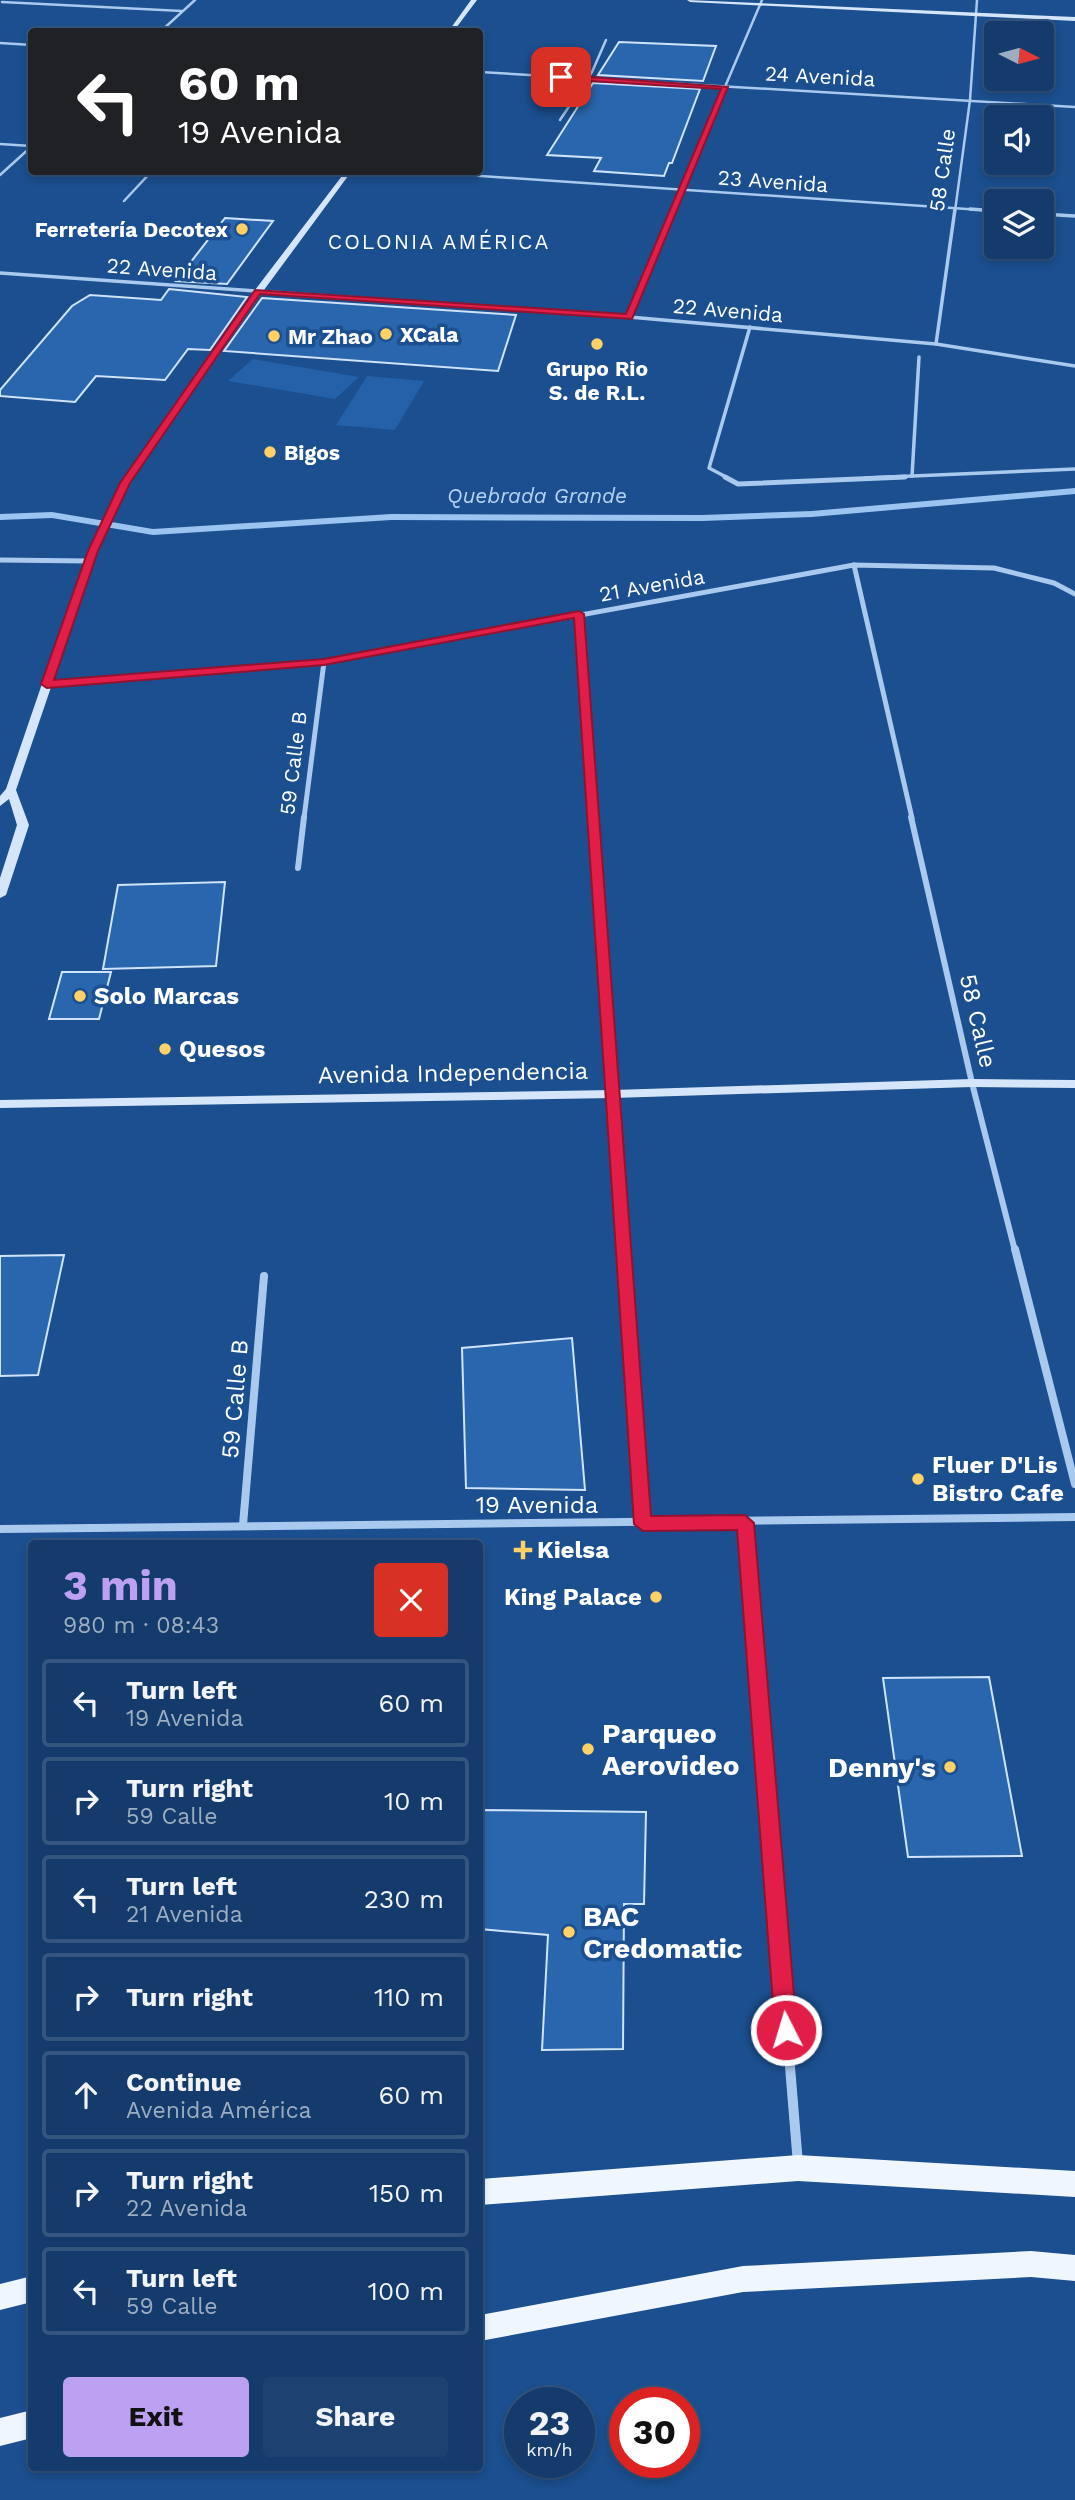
<!DOCTYPE html>
<meta charset="utf-8">
<style>
:root{--surface:#143b6b;--page:#1d4271;--text:#f1f3f6;--muted:#9dadc1;--line:#33557e;--accent:#bca0f2}
body{margin:0;font-family:"Work Sans",sans-serif;background:var(--page);color:var(--text);height:100vh;display:flex;flex-direction:column;font-size:26px;white-space:nowrap}
*{box-sizing:border-box;margin:0}
p{font-size:23px;color:var(--muted)}
.icon{flex:none;width:38px;height:38px;fill:none;stroke:currentColor;stroke-width:2;stroke-linecap:round;stroke-linejoin:round}
.map{position:relative;flex:1;overflow:hidden}
.details{position:absolute;left:28px;top:1540px;width:455px;height:931px;display:flex;flex-direction:column;background:var(--surface);border-radius:7px;box-shadow:0 4px 10px #0003,0 0 0 2px var(--line)}
.details>*{flex:none}
.guide{position:absolute;left:28px;top:28px;width:455px;height:147px;border-radius:7px;box-shadow:0 4px 10px #0003,0 0 0 2px var(--line);background:#202124;color:#fff;overflow:hidden}
.needle{width:46px;rotate:96deg}
.controls{position:absolute;left:984px;top:21px;display:grid;gap:14px}
.controls a{display:grid;place-items:center;width:70px;height:70px;border-radius:7px;background:var(--surface);box-shadow:0 4px 10px #0003,0 0 0 2px var(--line);font-size:35px}
.speed{position:absolute;left:504px;top:2387px;display:flex;gap:14px;font-size:35px;font-weight:700;text-align:center}
.speed>*{display:grid;place-content:center;width:91px;height:91px;border-radius:50%;background:var(--surface);box-shadow:0 4px 10px #0003,0 0 0 2px var(--line);line-height:1}
.speed small{font-size:18px;font-weight:400}
.speed .limit{border:10px solid #d22;background:#fff;color:#111}
.pin{position:absolute;display:grid;place-items:center;width:60px;height:60px;color:#fff;margin:-30px;border-radius:14px;box-shadow:0 4px 10px #0006}
.me{position:absolute;width:77px;margin:-38px;rotate:355deg;stroke-linejoin:round;filter:drop-shadow(0 0 5px #0008)}
.turn{display:flex;align-items:center;gap:24px;height:147px;padding:0 35px;font-size:32px}
.turn .icon{width:91px;height:91px;stroke-width:2.5}
.turn b{display:block;font-size:49px;line-height:60px}
.round{display:grid;place-items:center;flex:none;width:74px;height:74px;border-radius:7px;background:var(--page)}
.summary{display:flex;align-items:center;justify-content:space-between;height:119px;padding:0 35px}
h1{font-size:42px;font-weight:700;line-height:52px;color:var(--accent)}
.primary-button{display:flex;gap:14px;margin-top:auto;padding:14px 35px}
.primary-button a{flex:1;height:80px;border-radius:7px;background:var(--accent);color:#111;font-size:28px;font-weight:700;line-height:80px;text-align:center}
.primary-button a+a{background:var(--page);color:var(--text)}
ul{padding:0;list-style:none}
li{display:flex;align-items:center;gap:21px;height:88px;margin:0 14px 10px;padding:0 21px;border:4px solid var(--line);border-radius:7px}
li div{flex:1}
li b{display:block;font-size:26px}
li em{font-style:normal}
.map>svg:first-child{display:block}
.green{fill:#2461a8}
.lines{fill:none;stroke-linecap:round;stroke-linejoin:round}
.stream{fill:#9cc4f0;fill-rule:evenodd}
.building{fill:#2a66ad;stroke:#cfe3fa;stroke-width:2}
.street-far5{stroke:#a9c9ee;stroke-width:2.5}
.street-far4{stroke:#a9c9ee;stroke-width:3.5}
.street-far3{stroke:#a9c9ee;stroke-width:5}
.street-far2{stroke:#a9c9ee;stroke-width:6}
.street-far1{stroke:#a9c9ee;stroke-width:8}
.street{stroke:#a9c9ee;stroke-width:10}
.secondary{fill:#d6e6fa;fill-rule:evenodd}
.primary{fill:#f0f6ff;fill-rule:evenodd}
.route{fill:#e11d48;stroke:#92132f;stroke-width:2}
.poi-dot{fill:#ffd166;stroke:#1b4f8f;stroke-width:2.5}
.labels{text-anchor:middle;dominant-baseline:central;stroke-width:7;stroke-linejoin:round;paint-order:stroke}
.far-street-label{font-size:21px;fill:#fff;stroke:#1b4f8f}
.far-poi-label{font-size:21px;font-weight:bold;fill:#fff;stroke:#1b4f8f;text-anchor:start}
.far-neighbourhood-label{font-size:21px;letter-spacing:2px;fill:#fff;stroke:#1b4f8f}
.far-water-label{font-size:21px;font-style:italic;fill:#b5d3f5;stroke:#1b4f8f}
.poi-label{font-size:24px;font-weight:bold;fill:#fff;stroke:#1b4f8f;text-anchor:start}
.street-label{font-size:24px;fill:#fff;stroke:#1b4f8f}
.near-poi-label{font-size:28px;font-weight:bold;fill:#fff;stroke:#1b4f8f;text-anchor:start}
</style>
<div class="map">
<svg width="1075" height="2500" viewBox="0 0 1075 2500">
<rect width="100%" height="100%" fill="#1b4f8f"/>
<g class="green">
<polygon points="253,359 359,377 335,399 228,381"/>
<polygon points="367,376 424,381 395,430 336,425"/>
</g>
<g class="lines">
<polygon class="stream" points="1075,488 1075,494 812,517 702,521 391,520 153,535 52,518 0,520 0,514 52,512 153,529 391,514 702,515 812,511"/>
</g>
<g class="building">
<polygon points="619,42 716,46 703,81 598,75"/>
<polygon points="593,83 700,89 672,163 669,163 664,176 594,171 601,158 547,155"/>
<polygon points="225,218 273,221 227,284 176,281"/>
<polygon points="169,289 247,297 210,350 188,349 165,380 96,376 75,402 0,396 0,390 72,306 90,295 161,300"/>
<polygon points="262,298 516,315 498,371 224,351"/>
<polygon points="225,882 216,966 103,969 118,885"/>
<polygon points="62,972 111,972 99,1019 49,1019"/>
<polygon points="64,1255 38,1375 0,1376 0,1256"/>
<polygon points="572,1338 585,1490 466,1488 462,1348"/>
<polygon points="989,1677 1022,1856 908,1857 883,1678"/>
<polygon points="480,1810 646,1812 644,1904 624,1904 623,2049 542,2050 548,1935 480,1929"/>
</g>
<g class="lines">
<g class="street-far5">
<polyline points="2,2 182,11"/>
<polyline points="160,32 195,0"/>
<polyline points="0,43 32,45"/>
<polyline points="480,72 1075,107"/>
<polyline points="560,120 592,72 606,40"/>
<polyline points="0,144 31,146"/>
<polyline points="422,172 996,211"/>
<polyline points="0,175 32,146"/>
<polyline points="124,201 151,172"/>
<polyline points="672,211 762,0"/>
<polyline points="955,211 970,100 977,0"/>
</g>
<g class="street-far4">
<polyline points="970,209 996,211"/>
<polyline points="1041,214 1075,216"/>
<polyline points="0,273 629,317 936,344 1075,366"/>
<polyline points="629,317 672,209"/>
<polyline points="936,344 955,209"/>
<polyline points="912,476 919,357"/>
<polyline points="728,478 709,468 750,327"/>
<polyline points="866,478 1075,469"/>
</g>
<g class="street-far3">
<polyline points="725,477 738,484 905,477"/>
<polyline points="0,560 89,561"/>
<polyline points="854,565 912,818"/>
<polyline points="579,614 593,818"/>
<polyline points="47,684 324,662 854,565 994,568 1054,583 1075,594"/>
<polyline points="304,818 324,662"/>
</g>
<g class="street-far2">
<polyline points="593,817 624,1251"/>
<polyline points="911,817 972,1083 1015,1251"/>
<polyline points="298,868 304,817"/>
</g>
<g class="street-far1">
<polyline points="624,1249 643,1524"/>
<polyline points="1015,1249 1075,1484"/>
<polyline points="745,1523 768,1801"/>
<polyline points="243,1525 264,1276"/>
<polyline points="0,1529 1075,1517"/>
</g>
<polyline class="street" points="768,1799 798,2164"/>
<g class="secondary">
<polygon points="471,0 477,0 453,32 448,32"/>
<polygon points="687,0 1075,17 1075,21 690,2"/>
<polygon points="345,172 351,172 261,294 129,483 94,561 16,790 29,825 6,895 0,898 0,878 17,825 9,799 0,806 0,796 6,789 84,561 121,483 255,290"/>
<polygon points="972,1079 1075,1080 1075,1088 972,1087 613,1098 0,1108 0,1100 613,1090"/>
</g>
<g class="primary">
<polygon points="798,2155 1075,2171 1075,2197 798,2181 480,2205 480,2179"/>
<polygon points="1031,2251 1075,2255 1075,2281 1031,2277 743,2292 480,2341 480,2315 743,2266"/>
<polygon points="32,2276 32,2302 0,2310 0,2284"/>
<polygon points="32,2410 32,2438 0,2446 0,2418"/>
</g>
</g>
<polygon class="route" points="561,75 728,87 632,319 260,294 130,483 98,551 54,680 324,659 579,611 584,614 651,1516 745,1515 754,1523 797,2030 794,2038 786,2041 779,2038 775,2030 737,1530 643,1531 634,1524 574,618 324,665 47,688 41,684 88,551 120,483 255,290 626,314 721,89 558,79"/>
<g class="poi-dot">
<circle cx="242" cy="229" r="7"/>
<circle cx="386" cy="334" r="7"/>
<circle cx="274" cy="336" r="7"/>
<circle cx="597" cy="344" r="7"/>
<circle cx="270" cy="452" r="7"/>
<circle cx="80" cy="996" r="7"/>
<circle cx="165" cy="1049" r="7"/>
<circle cx="918" cy="1479" r="7"/>
<path d="M519.5 1539.5h7v7h7v7h-7v7h-7v-7h-7v-7h7z"/>
<circle cx="656" cy="1597" r="7"/>
<circle cx="588" cy="1749" r="7"/>
<circle cx="950" cy="1767" r="7"/>
<circle cx="569" cy="1932" r="7"/>
</g>
<g class="labels">
<g class="far-street-label">
<text transform="translate(820 76) rotate(3)">24 Avenida</text>
<text transform="translate(942 170) rotate(-82)">58 Calle</text>
<text transform="translate(773 181) rotate(4)">23 Avenida</text>
<text transform="translate(162 269) rotate(4)">22 Avenida</text>
<text transform="translate(728 310) rotate(5)">22 Avenida</text>
<text transform="translate(652 585) rotate(-10)">21 Avenida</text>
<text transform="translate(293 763) rotate(-83)">59 Calle B</text>
</g>
<g class="far-poi-label">
<text x="228" y="229" text-anchor="end">Ferretería Decotex</text>
<text x="400" y="334">XCala</text>
<text x="288" y="336">Mr Zhao</text>
<text x="597" y="368" text-anchor="middle">Grupo Rio<tspan x="597" dy="24">S. de R.L.</tspan></text>
<text x="284" y="452">Bigos</text>
</g>
<g class="far-neighbourhood-label">
<text x="439" y="241">COLONIA AMÉRICA</text>
</g>
<g class="far-water-label">
<text x="537" y="495">Quebrada Grande</text>
</g>
<g class="poi-label">
<text x="94" y="996">Solo Marcas</text>
<text x="179" y="1049">Quesos</text>
<text x="932" y="1465">Fluer D'Lis<tspan x="932" dy="28">Bistro Cafe</tspan></text>
<text x="537" y="1550">Kielsa</text>
<text x="642" y="1597" text-anchor="end">King Palace</text>
</g>
<g class="street-label">
<text transform="translate(978 1021) rotate(77)">58 Calle</text>
<text transform="translate(453 1073) rotate(-1)">Avenida Independencia</text>
<text transform="translate(235 1399) rotate(-85)">59 Calle B</text>
<text x="537" y="1505">19 Avenida</text>
</g>
<g class="near-poi-label">
<text x="602" y="1733">Parqueo<tspan x="602" dy="32">Aerovideo</tspan></text>
<text x="936" y="1767" text-anchor="end">Denny's</text>
<text x="583" y="1916">BAC<tspan x="583" dy="32">Credomatic</tspan></text>
</g>
</g>
</svg>
<div class="controls">
<a><svg class="needle" viewBox="-14 -14 28 28"><path d="M0-13l5 13h-10z" fill="#e53935"/><path d="M0 13l5-13h-10z" fill="#9dadc1"/></svg></a>
<a><svg class="icon" aria-label="sound" viewBox="0 0 24 24"><path d="M4 9h4l5-4v14l-5-4H4zM17 9q2 3 0 6"/></svg></a>
<a><svg class="icon" aria-label="layers" viewBox="0 0 24 24"><path d="M12 4l9 5-9 5-9-5zM3 14l9 5 9-5"/></svg></a>
</div>
<div class="speed"><div>23<small>km/h</small></div><div class="limit">30</div></div>
<div class="pin" style="left:561px;top:77px;background:#d93025"><svg class="icon" aria-label="arrive" viewBox="0 0 24 24"><path d="M6 21V4h12l-3 4 3 4H6"/></svg></div>
<svg class="me" style="left:786px;top:2030px" viewBox="-20 -20 40 40"><circle r="17" fill="#e11d48" stroke="#fff" stroke-width="3"/><path d="M0-11L8 9 0 5-8 9z" fill="#fff"/></svg>
<div class="guide">
<div class="turn"><svg class="icon" aria-label="left" viewBox="0 0 24 24"><path d="M17 20v-9H6M10 6l-5 5 5 5"/></svg><div><b>60 m</b>19 Avenida</div></div>
</div>
<section class="details">
<div class="summary"><div><h1>3 min</h1><p>980 m · 08:43</p></div><a class="round" style="background:#d93025;color:#fff"><svg class="icon" aria-label="close" viewBox="0 0 24 24"><path d="M6 6l12 12M18 6L6 18"/></svg></a></div>
<ul>
<li><svg class="icon" aria-label="left" viewBox="0 0 24 24"><path d="M17 20v-9H6M10 6l-5 5 5 5"/></svg><div><b>Turn left</b><p>19 Avenida</p></div><em>60 m</em></li>
<li><svg class="icon" aria-label="right" viewBox="0 0 24 24"><path d="M7 20v-9h11M14 6l5 5-5 5"/></svg><div><b>Turn right</b><p>59 Calle</p></div><em>10 m</em></li>
<li><svg class="icon" aria-label="left" viewBox="0 0 24 24"><path d="M17 20v-9H6M10 6l-5 5 5 5"/></svg><div><b>Turn left</b><p>21 Avenida</p></div><em>230 m</em></li>
<li><svg class="icon" aria-label="right" viewBox="0 0 24 24"><path d="M7 20v-9h11M14 6l5 5-5 5"/></svg><div><b>Turn right</b></div><em>110 m</em></li>
<li><svg class="icon" aria-label="ahead" viewBox="0 0 24 24"><path d="M12 20V5M6 11l6-6 6 6"/></svg><div><b>Continue</b><p>Avenida América</p></div><em>60 m</em></li>
<li><svg class="icon" aria-label="right" viewBox="0 0 24 24"><path d="M7 20v-9h11M14 6l5 5-5 5"/></svg><div><b>Turn right</b><p>22 Avenida</p></div><em>150 m</em></li>
<li><svg class="icon" aria-label="left" viewBox="0 0 24 24"><path d="M17 20v-9H6M10 6l-5 5 5 5"/></svg><div><b>Turn left</b><p>59 Calle</p></div><em>100 m</em></li>
</ul>
<div class="primary-button"><a>Exit</a><a>Share</a></div>
</section>
</div>
